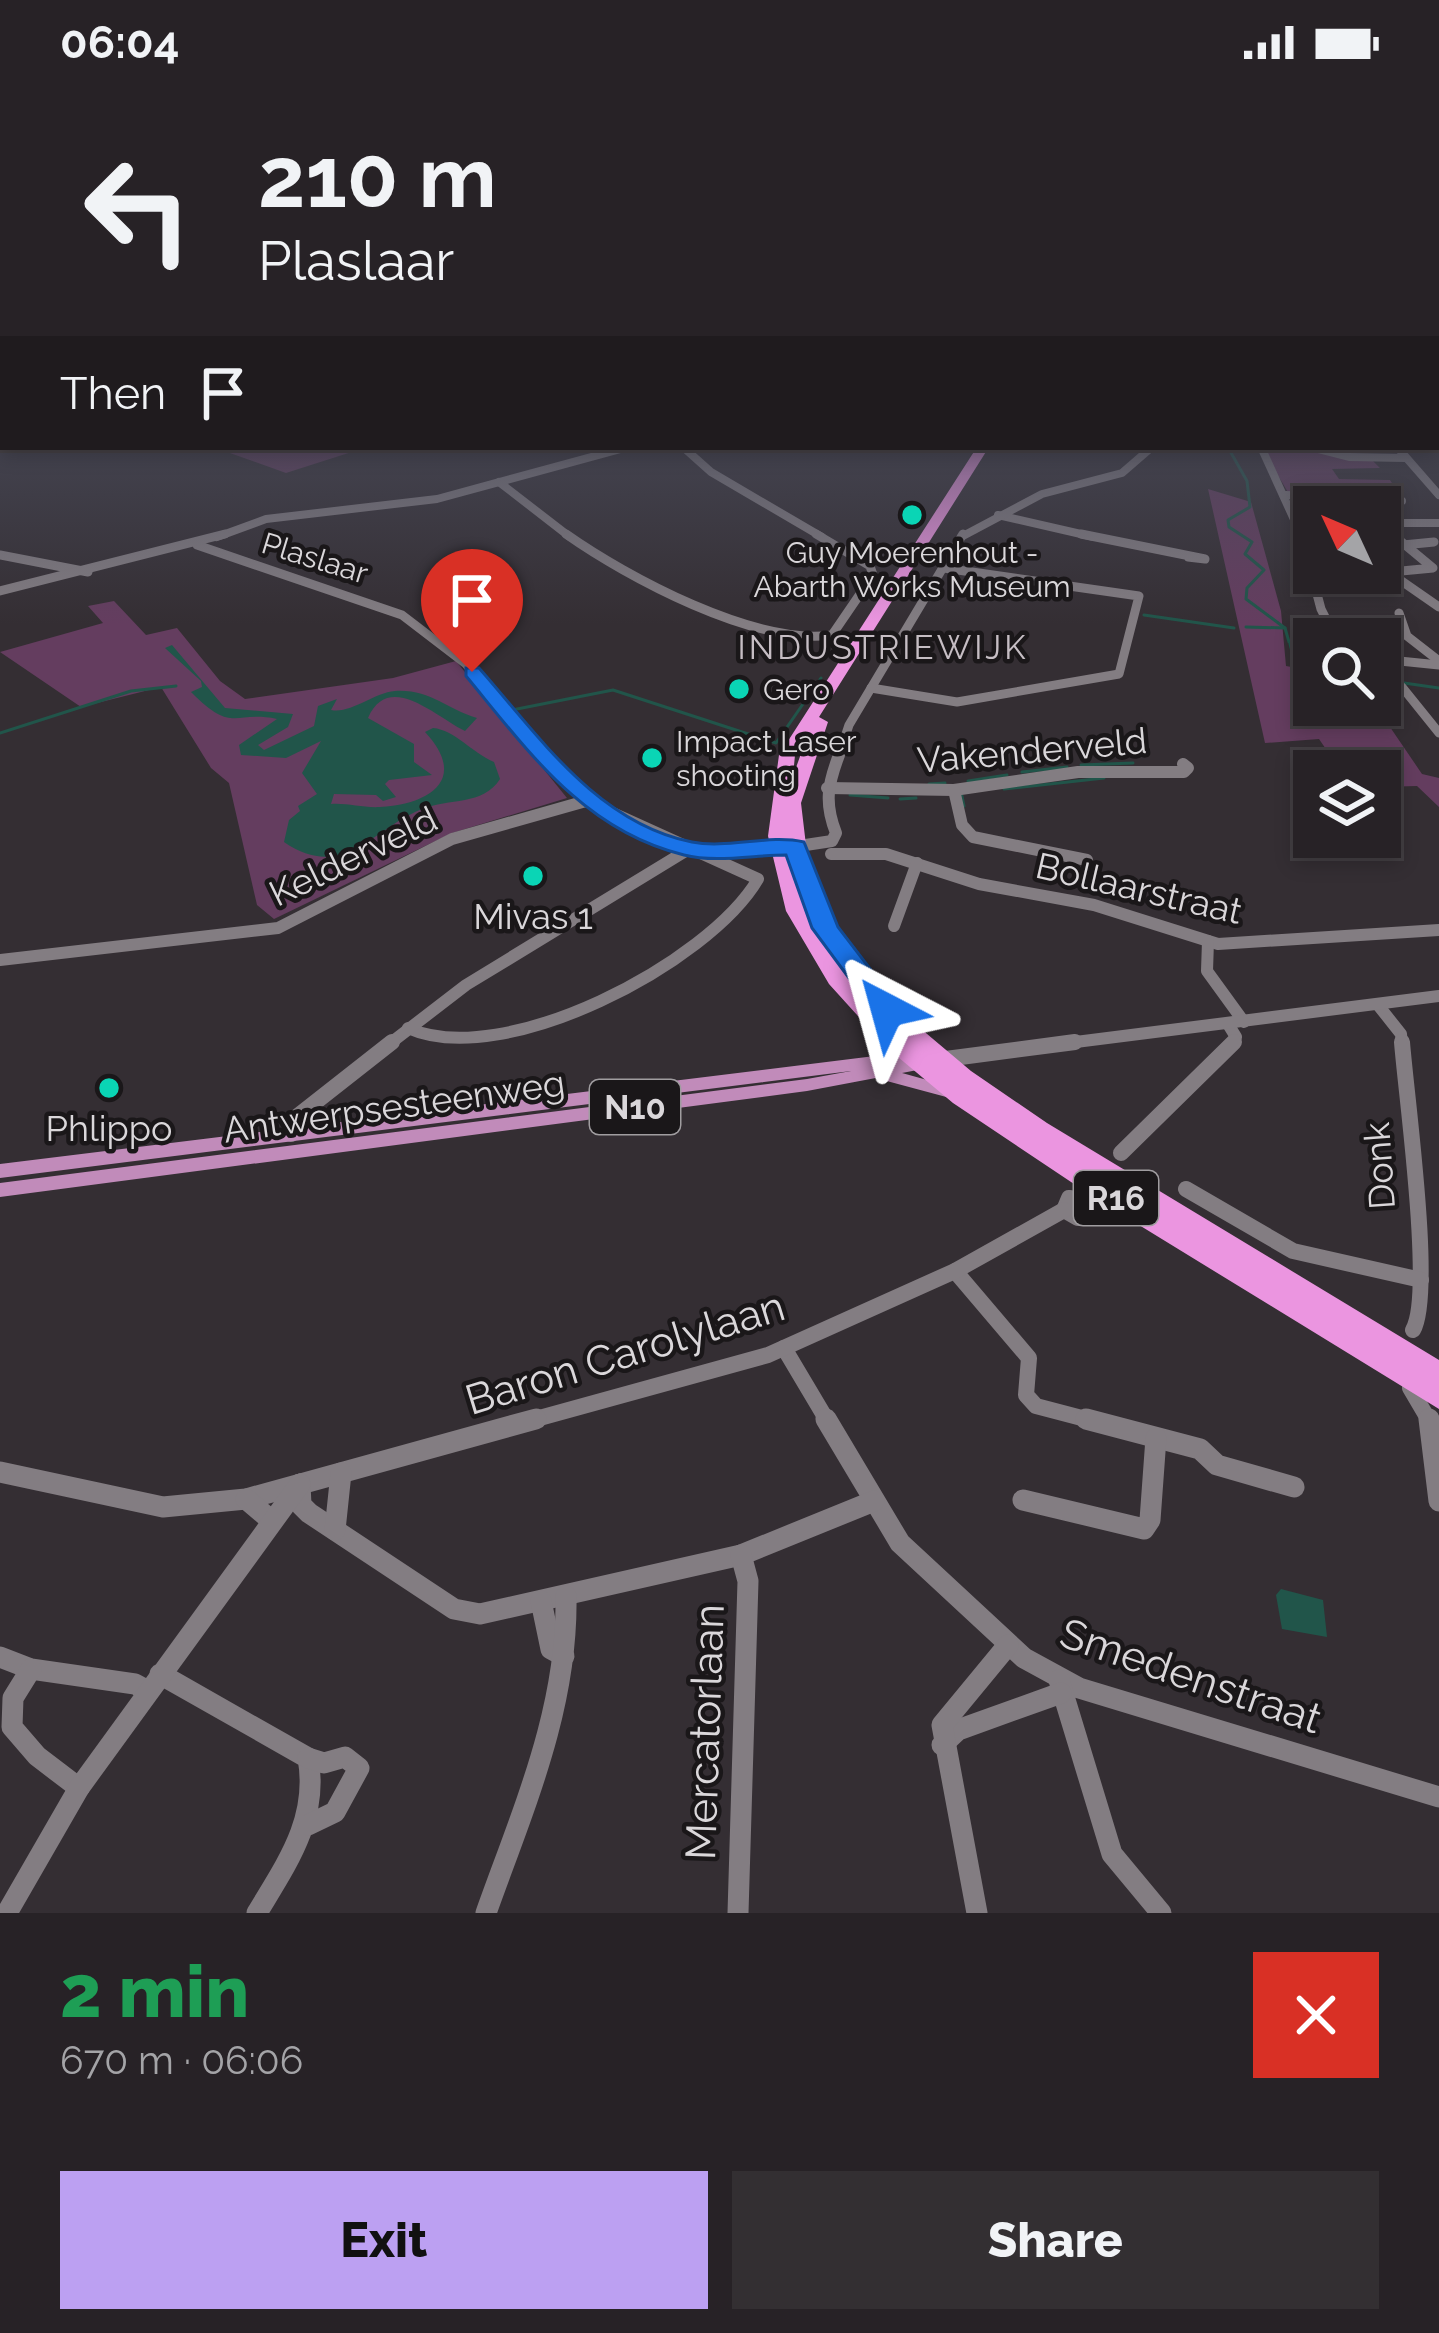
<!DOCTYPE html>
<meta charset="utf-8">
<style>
:root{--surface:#272226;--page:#332f32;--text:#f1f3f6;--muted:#a4a4a7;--line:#433f43;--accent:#bca0f2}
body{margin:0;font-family:Raleway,sans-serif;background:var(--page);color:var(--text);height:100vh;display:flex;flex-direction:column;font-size:45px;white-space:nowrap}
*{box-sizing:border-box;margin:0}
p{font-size:39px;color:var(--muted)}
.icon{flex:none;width:66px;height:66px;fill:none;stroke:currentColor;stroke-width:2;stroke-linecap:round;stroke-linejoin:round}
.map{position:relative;height:1829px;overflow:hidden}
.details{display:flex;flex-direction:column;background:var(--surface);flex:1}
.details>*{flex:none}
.hud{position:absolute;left:0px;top:0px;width:1440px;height:366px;box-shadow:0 6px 18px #0003,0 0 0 3px var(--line);background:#272226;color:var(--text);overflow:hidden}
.needle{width:78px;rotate:314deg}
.controls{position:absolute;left:1293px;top:402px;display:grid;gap:24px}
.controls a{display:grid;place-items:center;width:108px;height:108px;border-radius:0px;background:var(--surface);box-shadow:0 6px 18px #0003,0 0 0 3px var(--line);font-size:60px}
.pin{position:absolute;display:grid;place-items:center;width:102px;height:102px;color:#fff;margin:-123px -51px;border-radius:50% 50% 50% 0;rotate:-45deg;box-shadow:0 0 12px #0007}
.pin .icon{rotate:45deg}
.me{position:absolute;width:132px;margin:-66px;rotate:321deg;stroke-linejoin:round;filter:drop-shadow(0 0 9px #0008)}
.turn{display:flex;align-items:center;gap:42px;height:252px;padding:0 60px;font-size:54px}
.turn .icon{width:156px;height:156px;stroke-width:2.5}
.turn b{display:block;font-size:84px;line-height:102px}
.then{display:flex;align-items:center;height:114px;padding:0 60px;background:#0003;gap:24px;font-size:45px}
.round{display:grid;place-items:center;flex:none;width:126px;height:126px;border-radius:0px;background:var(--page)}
.summary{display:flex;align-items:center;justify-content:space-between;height:204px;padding:0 60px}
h1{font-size:72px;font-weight:800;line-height:90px;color:#1e9e55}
.button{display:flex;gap:24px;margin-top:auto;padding:24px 60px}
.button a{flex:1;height:138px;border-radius:0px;background:var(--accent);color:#111;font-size:48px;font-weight:800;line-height:138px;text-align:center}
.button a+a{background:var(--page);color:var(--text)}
.status{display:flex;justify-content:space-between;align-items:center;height:84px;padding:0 60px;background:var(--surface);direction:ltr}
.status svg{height:33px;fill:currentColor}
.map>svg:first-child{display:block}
.green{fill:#643d5f}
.water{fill:#21554a}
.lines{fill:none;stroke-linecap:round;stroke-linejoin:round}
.stream{stroke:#21554a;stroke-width:3}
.minor-far4{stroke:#837d82;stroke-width:8}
.minor-far3{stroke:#837d82;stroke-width:9}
.minor-far2{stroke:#837d82;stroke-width:12}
.minor-far1{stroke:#837d82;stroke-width:16}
.minor{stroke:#837d82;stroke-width:21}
.major{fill:#c18bba;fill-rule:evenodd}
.highway{fill:#eb95e0;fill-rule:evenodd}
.route{fill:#1a73e8;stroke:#114b97;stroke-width:3}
.poi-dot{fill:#0ad5b5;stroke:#1a1719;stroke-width:4.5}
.labels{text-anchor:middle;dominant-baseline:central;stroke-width:9;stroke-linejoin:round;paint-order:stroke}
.far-poi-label{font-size:30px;fill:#dad7da;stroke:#1a1719;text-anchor:start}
.far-street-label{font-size:30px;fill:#dad7da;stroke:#1a1719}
.far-neighbourhood-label{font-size:33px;letter-spacing:3px;fill:#c6bec4;stroke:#1a1719}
.shield{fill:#1a1719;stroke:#a09da0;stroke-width:3}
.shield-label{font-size:33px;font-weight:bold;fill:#dad7da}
.street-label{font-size:36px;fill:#dad7da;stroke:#1a1719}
.poi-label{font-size:36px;fill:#dad7da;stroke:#1a1719}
.near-street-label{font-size:42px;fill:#dad7da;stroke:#1a1719}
</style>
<div class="status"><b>06:04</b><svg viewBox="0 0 49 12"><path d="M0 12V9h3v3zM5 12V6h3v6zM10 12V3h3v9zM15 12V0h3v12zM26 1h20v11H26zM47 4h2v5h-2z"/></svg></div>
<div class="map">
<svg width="1439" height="1829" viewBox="0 0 1439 1829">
<rect width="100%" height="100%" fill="#342e33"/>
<g class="green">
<polygon points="213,363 357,363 361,365 286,389"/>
<polygon points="1271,363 1371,375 1380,384 1332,385 1339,395 1390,396 1402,415 1289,410 1263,366"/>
<polygon points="1208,405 1251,418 1281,527 1286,582 1314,587 1314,621 1375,621 1422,690 1439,694 1439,723 1417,702 1380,703 1380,687 1341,687 1319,655 1265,659"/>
<polygon points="114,517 146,551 177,544 220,597 245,615 393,594 456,577 567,714 452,749 274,835 257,821 229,699 211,684 161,603 81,623 0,568 103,539 88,522"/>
</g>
<g class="water">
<path d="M172,561l53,63 68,6 -5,13 -30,18 6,5 50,-24 4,-20 19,-7 -6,11c20,4 42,-17 64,-19 35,-2 51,18 82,27l-12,13c-28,-13 -76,-61 -97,-13l46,26v18l18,13 -43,5 -4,4 11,13 -13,4 -7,-6 -42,-1 -3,10c17,-1 32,4 49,3 52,-3 88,-29 45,-75l8,-4c22,2 38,24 61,34l6,17c-17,27 -51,19 -78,30 -47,18 -79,74 -138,33l5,-22 11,-9 -2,-5 19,-12 -15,-21 19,-32 -35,17 -45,-3 -2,-10 38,-26c-44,-9 -43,16 -86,-27l11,-5 -1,-6 -36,-33z"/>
<polygon points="1281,1505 1323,1516 1327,1553 1282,1545 1276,1511"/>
</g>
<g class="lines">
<g class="stream">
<polyline points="1219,363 1230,367 1247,397 1250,423 1228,436 1229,443 1252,458 1245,470 1264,486 1247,504 1246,515 1285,544"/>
<polyline points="1144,531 1234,544"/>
<polyline points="1246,543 1285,544 1289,558"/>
<polyline points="1290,560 1295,580 1314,585"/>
<polyline points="1380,595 1395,597"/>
<polyline points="1404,599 1439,604"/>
<polyline points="512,626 613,606 776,659 821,594"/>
<polyline points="0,649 131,607 176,602"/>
<polyline points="1081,681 1133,679"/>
<polyline points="1022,688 1067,683"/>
<polyline points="968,697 1007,691"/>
<polyline points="929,700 945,699"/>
<polyline points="1004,705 1104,694"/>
<polyline points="850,711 888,714"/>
<polyline points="962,712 964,722"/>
<polyline points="900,715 916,714"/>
</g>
<g class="minor-far4">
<polyline points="0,312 3,318"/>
<polyline points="683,363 711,388 822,453"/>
<polyline points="1261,363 1302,453"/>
<polyline points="1310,363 1349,373 1405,374"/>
<polyline points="1397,363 1439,411"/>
<polyline points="499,398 570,453"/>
<polyline points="1286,411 1402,417"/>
<polyline points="998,431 1094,453"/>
<polyline points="1380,439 1439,439"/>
<polyline points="1380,441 1395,453"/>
<polyline points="217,453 266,435 437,415 628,363"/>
<polyline points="961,453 1042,410 1122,389 1152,363"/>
</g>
<g class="minor-far3">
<path d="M566,450c61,43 189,112 266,101l41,-60 -3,-9 -54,-32"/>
<polyline points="1081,450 1205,475 1188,473"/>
<polyline points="1301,450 1321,525 1336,555"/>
<polyline points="197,461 402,531 466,580 548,674"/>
<polyline points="1403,461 1434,458"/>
<polyline points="0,471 88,488"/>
<polyline points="1390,489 1439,523"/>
<polyline points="1317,495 1433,484 1392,450"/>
<polyline points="0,507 225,450"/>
<polyline points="1399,529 1407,552 1439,577"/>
<polyline points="1380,575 1439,581"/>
<polyline points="1402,603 1439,649"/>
<polyline points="871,604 957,618 1119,590 1139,512 944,484"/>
<polyline points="838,674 849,641 963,450"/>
</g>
<g class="minor-far2">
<polyline points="827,704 954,706 1078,688 1184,688 1188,684 1183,680"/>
<polyline points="954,706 962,741 973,753 1087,776"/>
<polyline points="831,770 886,770 979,800 1094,821 1218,860 1439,846"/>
<polyline points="894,842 917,779"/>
<polyline points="1208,857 1207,887 1244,938"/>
<polyline points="0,876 278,844 452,755 586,717"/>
<polyline points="1378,921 1401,950 1402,961"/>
<polyline points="1228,940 1236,953 1233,961"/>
<path d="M408,944c95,43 301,-65 350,-149l-172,-78 -41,-46"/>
<path d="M388,961l78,-60 223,-136h90l53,-8 4,-8c-12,-30 -8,-49 3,-78"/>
<polyline points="1052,961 1439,912"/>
</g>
<g class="minor-far1">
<path d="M1402,958c4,53 32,252 11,288"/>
<polyline points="938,976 1075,958"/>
<polyline points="291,1050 294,1035 392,958"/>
<polyline points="1121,1069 1234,958"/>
<polyline points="1186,1105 1293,1167 1421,1196"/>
<polygon points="1069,1114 1084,1116 1091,1126 1078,1134 1064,1126"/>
<polyline points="955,1187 1029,1274 1026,1311 1036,1322 1097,1338"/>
<polyline points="784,1264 828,1338"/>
<polyline points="1410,1304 1430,1338"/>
<polyline points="525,1338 768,1271 955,1187 1064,1126"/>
</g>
<g class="minor">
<polyline points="826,1335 900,1459 1024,1574 1079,1604 1439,1713"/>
<polyline points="1086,1335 1200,1365 1217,1381 1294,1403"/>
<polyline points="1429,1335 1439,1417"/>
<polyline points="0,1388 163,1423 246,1415 536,1335"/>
<polyline points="300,1400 301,1421 309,1429 454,1525 480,1530 741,1471 874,1417"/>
<polyline points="246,1415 272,1437"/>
<polyline points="1023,1416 1144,1445 1150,1436 1156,1354"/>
<polyline points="335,1446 341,1389"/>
<polyline points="541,1517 551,1565 564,1572"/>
<polyline points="0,1573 31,1585 135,1600 148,1607"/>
<polyline points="31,1585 13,1614 12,1643 37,1672 79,1704"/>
<path d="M160,1590l148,84c11,61 -21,105 -51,155"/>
<polyline points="1059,1596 1112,1770 1161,1829"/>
<polyline points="942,1661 958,1646 1061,1609"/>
<polyline points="308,1674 324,1679 345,1673 359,1684 335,1728 308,1741"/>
<polyline points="7,1829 79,1704 300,1400"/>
<path d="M486,1829c37,-104 82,-204 80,-317"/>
<polyline points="738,1829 748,1497 741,1471"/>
<polyline points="977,1829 942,1641 1008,1561"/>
</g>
<polygon class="major" points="907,968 913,970 915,975 932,972 941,978 938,982 902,989 956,1004 959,1008 956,1012 950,1014 883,996 881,993 807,1007 0,1113 0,1099 807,995 851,987 0,1094 0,1080"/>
<path class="highway" d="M977,363h12l-170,270 9,5 -27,81 9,76 36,69 55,64 70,59 76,52 392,237v49l-344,-211 -142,-95 -67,-56 -57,-63 -43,-73 -18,-75 11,-81zM807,653l-14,39 2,-21z"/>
</g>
<linearGradient id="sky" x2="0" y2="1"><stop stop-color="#1d191c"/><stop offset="0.52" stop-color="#4a4c5b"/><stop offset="1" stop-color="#4a4c5b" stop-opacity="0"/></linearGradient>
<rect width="1439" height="540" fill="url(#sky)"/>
<path class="route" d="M466,584h13c60,68 118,155 213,174 36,7 76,-8 112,0l34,85 59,77v12h-20l-65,-88 -26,-73c-31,0 -71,8 -102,0 -100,-24 -156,-104 -218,-179z"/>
<g class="poi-dot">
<circle cx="912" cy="431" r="12"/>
<circle cx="739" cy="605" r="12"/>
<circle cx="652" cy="674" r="12"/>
<circle cx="533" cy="792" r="12"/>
<circle cx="109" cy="1004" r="12"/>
</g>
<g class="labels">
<g class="far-poi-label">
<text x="912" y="468" text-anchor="middle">Guy Moerenhout -<tspan x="912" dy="34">Abarth Works Museum</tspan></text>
<text x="763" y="605">Gero</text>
<text x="676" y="657">Impact Laser<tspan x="676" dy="34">shooting</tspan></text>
</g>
<g class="far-street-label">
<text transform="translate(315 474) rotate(17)">Plaslaar</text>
</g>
<g class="far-neighbourhood-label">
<text x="883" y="563">INDUSTRIEWIJK</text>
</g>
<g class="shield">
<rect x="590" y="996" width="90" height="54" rx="9"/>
<rect x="1074" y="1087" width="84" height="54" rx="9"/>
</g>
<g class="shield-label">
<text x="635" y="1023">N10</text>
<text x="1116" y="1114">R16</text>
</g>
<g class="street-label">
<text transform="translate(1032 666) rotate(-5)">Vakenderveld</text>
<text transform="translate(353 772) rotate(-26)">Kelderveld</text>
<text transform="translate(1139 804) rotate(13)">Bollaarstraat</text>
<text transform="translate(394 1022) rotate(-8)">Antwerpsesteenweg</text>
<text transform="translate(1379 1082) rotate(-94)">Donk</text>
</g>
<g class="poi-label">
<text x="533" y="832">Mivas 1</text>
<text x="109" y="1044">Phlippo</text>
</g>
<g class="near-street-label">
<text transform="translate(625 1269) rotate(-17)">Baron Carolylaan</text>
<text transform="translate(1191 1592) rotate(19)">Smedenstraat</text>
<text transform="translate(705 1648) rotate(-88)">Mercatorlaan</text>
</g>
</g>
</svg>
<div class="controls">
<a><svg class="needle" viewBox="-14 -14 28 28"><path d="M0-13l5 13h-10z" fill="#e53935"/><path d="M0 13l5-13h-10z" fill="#a4a4a7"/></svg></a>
<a><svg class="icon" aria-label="search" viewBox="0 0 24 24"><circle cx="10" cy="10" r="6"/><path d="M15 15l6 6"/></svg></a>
<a><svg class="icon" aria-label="layers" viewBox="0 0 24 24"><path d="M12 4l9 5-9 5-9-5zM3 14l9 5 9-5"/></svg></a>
</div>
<div class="pin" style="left:472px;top:588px;background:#d93025"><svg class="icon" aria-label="arrive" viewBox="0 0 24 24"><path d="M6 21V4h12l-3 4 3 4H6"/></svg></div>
<svg class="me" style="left:887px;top:926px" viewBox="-20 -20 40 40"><path d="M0-17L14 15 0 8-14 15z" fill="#1a73e8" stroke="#fff" stroke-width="4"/></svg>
<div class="hud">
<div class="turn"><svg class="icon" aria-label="left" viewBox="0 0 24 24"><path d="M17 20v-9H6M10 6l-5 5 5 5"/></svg><div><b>210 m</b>Plaslaar</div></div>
<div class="then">Then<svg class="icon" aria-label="arrive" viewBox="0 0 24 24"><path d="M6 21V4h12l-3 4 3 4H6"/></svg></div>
</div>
</div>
<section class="details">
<div class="summary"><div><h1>2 min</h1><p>670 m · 06:06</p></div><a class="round" style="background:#d93025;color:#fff"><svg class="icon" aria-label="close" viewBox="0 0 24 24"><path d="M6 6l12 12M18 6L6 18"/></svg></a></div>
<div class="button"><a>Exit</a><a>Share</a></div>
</section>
